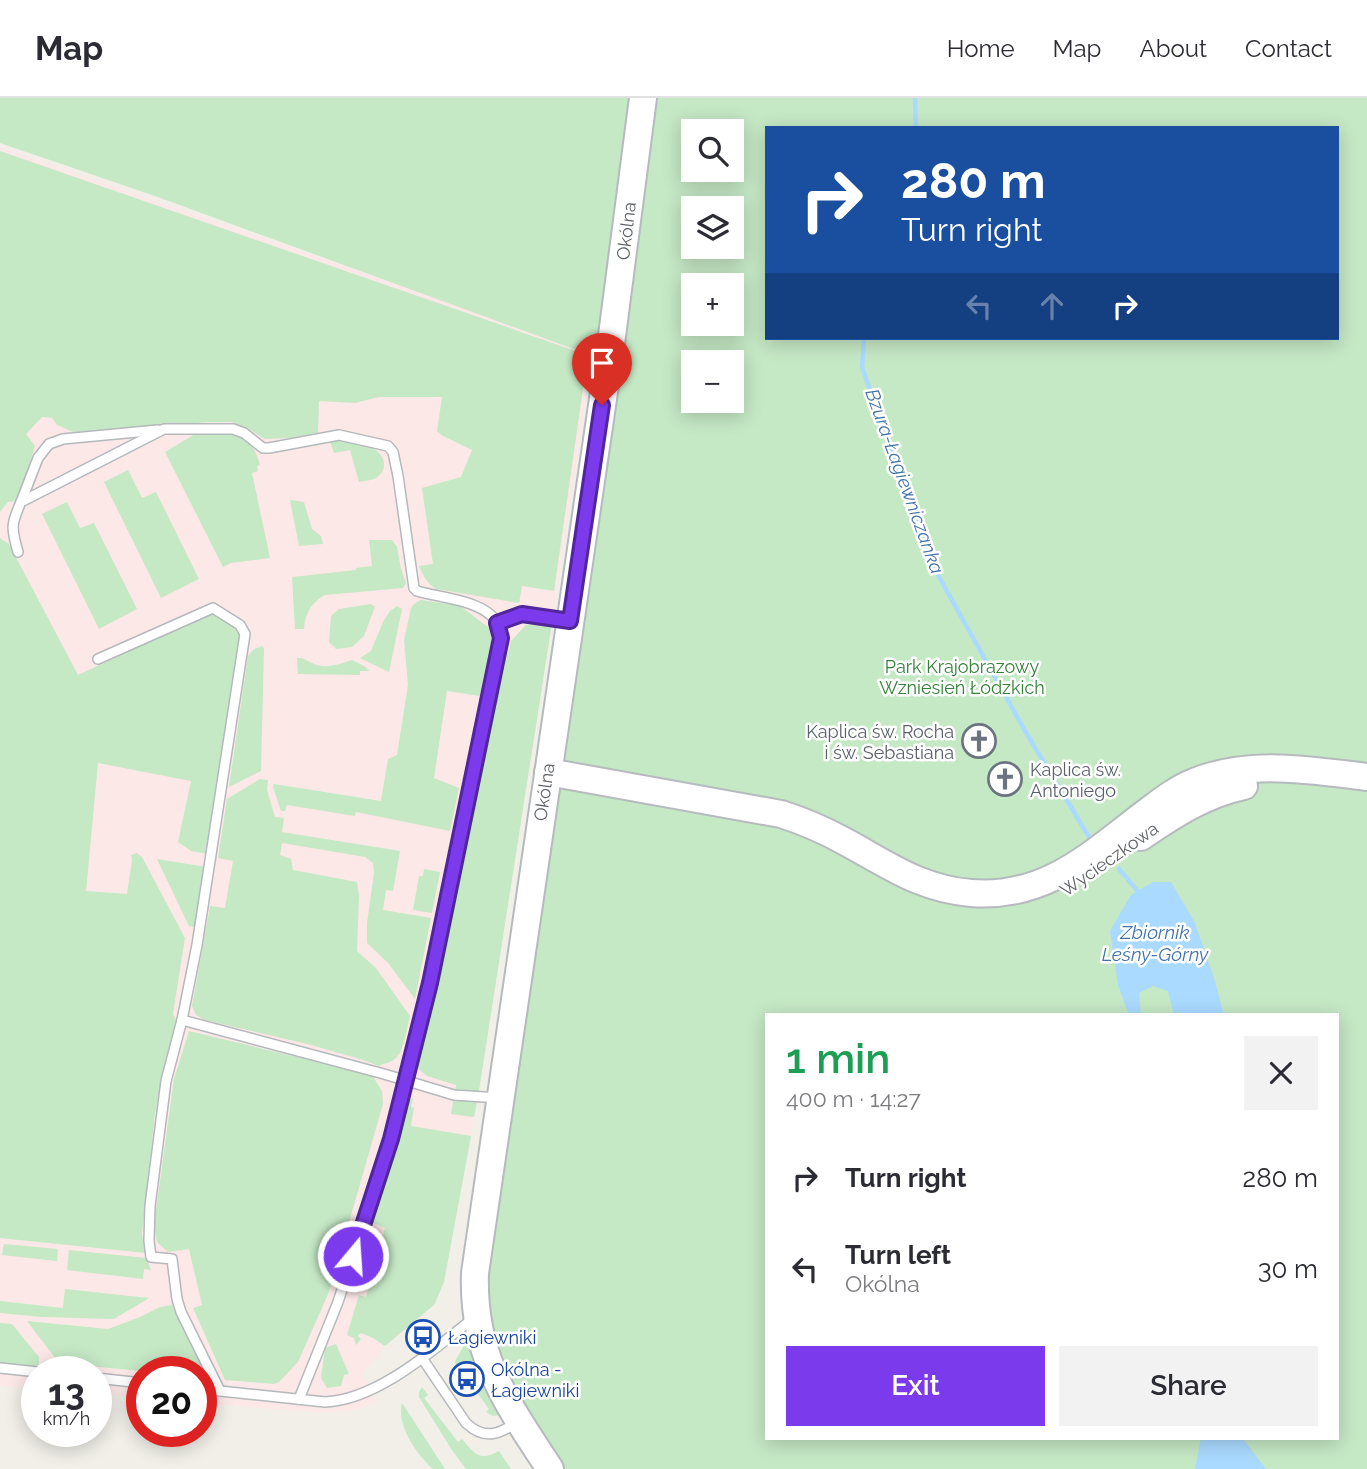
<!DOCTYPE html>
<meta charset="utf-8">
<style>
:root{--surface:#fff;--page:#f2f2f3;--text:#2b2b33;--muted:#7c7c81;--line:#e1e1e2;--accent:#7c3aed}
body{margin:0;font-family:Raleway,sans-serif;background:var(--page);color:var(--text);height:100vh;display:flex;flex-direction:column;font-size:26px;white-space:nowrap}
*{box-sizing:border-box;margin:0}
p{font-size:23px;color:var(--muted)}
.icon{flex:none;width:38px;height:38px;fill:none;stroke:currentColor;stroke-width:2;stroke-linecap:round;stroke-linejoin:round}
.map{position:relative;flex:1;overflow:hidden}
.drawer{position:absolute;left:765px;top:915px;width:574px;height:427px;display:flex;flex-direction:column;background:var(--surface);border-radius:0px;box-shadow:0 4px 18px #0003}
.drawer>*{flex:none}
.banner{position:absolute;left:765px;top:28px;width:574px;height:214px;border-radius:0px;box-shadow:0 4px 18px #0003;background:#1a4fa0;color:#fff;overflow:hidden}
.fabs{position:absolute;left:681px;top:21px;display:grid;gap:14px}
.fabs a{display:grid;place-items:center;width:63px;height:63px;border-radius:0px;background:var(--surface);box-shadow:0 4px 18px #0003;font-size:35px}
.speed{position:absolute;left:21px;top:1258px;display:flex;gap:14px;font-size:35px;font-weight:700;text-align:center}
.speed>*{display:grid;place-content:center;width:91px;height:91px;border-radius:50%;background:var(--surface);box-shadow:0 4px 18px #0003;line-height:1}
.speed small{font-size:18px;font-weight:400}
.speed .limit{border:10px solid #d22;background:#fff;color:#111}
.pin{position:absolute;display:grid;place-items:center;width:60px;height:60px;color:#fff;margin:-72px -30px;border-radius:50% 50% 50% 0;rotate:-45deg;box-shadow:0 0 7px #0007}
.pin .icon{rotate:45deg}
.me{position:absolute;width:77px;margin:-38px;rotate:18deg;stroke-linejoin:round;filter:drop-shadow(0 0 5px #0008)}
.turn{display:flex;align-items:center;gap:24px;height:147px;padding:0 21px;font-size:32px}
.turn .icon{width:91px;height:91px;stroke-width:2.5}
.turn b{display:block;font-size:49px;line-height:60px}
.lanes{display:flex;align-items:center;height:66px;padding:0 21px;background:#0003;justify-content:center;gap:35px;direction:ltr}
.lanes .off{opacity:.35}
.round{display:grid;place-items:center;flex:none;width:74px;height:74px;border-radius:0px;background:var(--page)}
.headline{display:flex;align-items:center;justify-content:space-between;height:119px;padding:0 21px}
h1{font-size:42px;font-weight:600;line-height:52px;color:#1e9e55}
.primary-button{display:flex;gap:14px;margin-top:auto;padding:14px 21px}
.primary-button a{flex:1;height:80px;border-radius:0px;background:var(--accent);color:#fff;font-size:28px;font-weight:600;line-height:80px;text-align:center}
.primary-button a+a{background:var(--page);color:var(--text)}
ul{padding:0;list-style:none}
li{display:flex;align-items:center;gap:21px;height:91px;padding:0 21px}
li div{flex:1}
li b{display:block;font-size:26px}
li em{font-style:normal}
header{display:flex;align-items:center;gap:42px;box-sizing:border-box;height:98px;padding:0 35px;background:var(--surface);border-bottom:2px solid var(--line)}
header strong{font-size:33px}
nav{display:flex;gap:38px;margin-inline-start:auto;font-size:24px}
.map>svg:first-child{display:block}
.medical{fill:#fce8e6}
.green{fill:#c5e8c5;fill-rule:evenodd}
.water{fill:#aadaff}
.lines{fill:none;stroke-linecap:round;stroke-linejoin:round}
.stream{stroke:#aadaff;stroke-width:4.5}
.lane-casing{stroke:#b5b8bc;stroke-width:12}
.secondary-casing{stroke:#b6babf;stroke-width:30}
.lane{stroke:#fff;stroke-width:9}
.secondary{stroke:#fff;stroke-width:26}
.route-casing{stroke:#51269a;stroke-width:18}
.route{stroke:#7c3aed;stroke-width:12}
.labels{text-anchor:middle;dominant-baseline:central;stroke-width:5;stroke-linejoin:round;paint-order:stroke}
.street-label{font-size:18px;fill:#5f6368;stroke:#fff}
.park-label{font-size:18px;fill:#348238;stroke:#fff}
.worship-label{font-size:18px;fill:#5b616d;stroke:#fff;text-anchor:end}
.transit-label{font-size:18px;fill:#164399;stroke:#fff;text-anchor:start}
.water-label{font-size:19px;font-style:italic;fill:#4174aa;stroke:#fff}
</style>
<header>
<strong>Map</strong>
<nav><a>Home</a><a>Map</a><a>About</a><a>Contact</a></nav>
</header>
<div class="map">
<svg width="1367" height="1371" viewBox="0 0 1367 1371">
<rect width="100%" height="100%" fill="#f1efe8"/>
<polygon class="medical" points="0,49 581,250 592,261 478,999 444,1184 434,1207 385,1248 373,1264 363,1274 377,1305 350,1313 319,1315 201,1305 201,1274 142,1274 142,1300 96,1296 96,1274 37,1274 37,1291 0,1288"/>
<g class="green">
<path d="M0,0h1367v1371h-803l-54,-84 1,-8 -3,-9 -27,-41 2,-39 132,-924 -460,-168 -155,-53zM766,30h571v210h-571zM693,33h39v39h-39zM693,110h39v39h-39zM693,187h39v39h-39zM693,264h39v39h-39zM766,917h571v423h-571z"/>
<path d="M0,53l576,200 11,10 -33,230 -32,-5 -3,17 -83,-14c-9,-6 -13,-13 -17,-23l14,-2 -11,-76 39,-11 11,-27 -29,-14 -6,-5 5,-34h-63l-24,6 -36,-2 -1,32 -29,5 -24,1 -16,-10 -18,-7h-22l-136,10 -16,-7 -5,-7 -10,-1 -16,17 9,12 -17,55 -10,1 -8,10z"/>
<path d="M218,334c28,3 34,7 42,33l-3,1 1,5 -6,2 18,85 -39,5 -8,4 -58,-115 30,-18z"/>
<path d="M330,343c13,0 27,1 40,6 13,5 21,21 6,31 -4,2 -12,3 -17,4l-9,-32 -16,3z"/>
<polygon points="128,372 142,400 156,394 199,481 161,500 104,384"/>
<polygon points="290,402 304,404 312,431 321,438 323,446 299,448"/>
<polygon points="67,404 80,430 94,425 137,511 99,531 42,416"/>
<path d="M0,440l9,6 69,131 131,-61c15,3 22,9 31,22l-32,218 -17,-3 -13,-9 13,-61 -93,-18 -12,128 41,3 5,-34 -1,-5 6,-2 5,4 43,81 -12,76 4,8 -12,40 -10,51 -13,121 4,19 -146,-15z"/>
<path d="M369,442h23l5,7 4,22 5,14 -3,5 -78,7c-14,8 -20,18 -21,34h-9l-3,-52 64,-7v-2l16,-2z"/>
<polygon points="421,502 460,508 492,532 490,568 480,598 447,593 434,680 459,690 450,733 356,714 355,718 287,707 285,713 281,713 273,689 274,686 381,703 388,661 397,657 408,587 404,542 411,510 414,506"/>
<polygon points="371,506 375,509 364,538 352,549 336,551 329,544 331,518 339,511"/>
<polygon points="397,508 402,511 389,574 360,560 371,553 383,524 390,513"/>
<polygon points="552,525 478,999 474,1019 451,1016 456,987 427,978 417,970 490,628 511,543 526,527"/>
<polygon points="263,548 264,551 261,673 229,689 248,558 254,551"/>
<path d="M297,560c8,0 8,2 15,5 13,7 28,1 40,-3l12,6 6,5h-10v4l-62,-1z"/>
<path d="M260,681l8,1 -1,10 8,27 9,1 -2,14 118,19 -7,40 -7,-1 -3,20 48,8 -16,81 -27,-36 -21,-20v-20l7,-50 -1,-10 -8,-6 -83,-14 -2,12 11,4 2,11 64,12 2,14 -2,55 19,17 34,48c-3,11 -6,36 -15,43 -5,4 -11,4 -16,7l-19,-7 -49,-14 -106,-25 -9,-5 -4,-9 18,-100 15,2 8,-47 -15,-3 9,-59z"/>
<polygon points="157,761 206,769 197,826 194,829 189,828"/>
<polygon points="424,771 440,774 432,815 413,812 419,778 423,778"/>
<polygon points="189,933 372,977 382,993 383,1006 329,1194 298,1264 279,1284 274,1286 225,1282 193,1210 202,1207 189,1151 168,1154 157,1144 154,1127 174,981"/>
<polygon points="407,1000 413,1001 411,1009 414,1010 411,1028 471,1038 444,1184 434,1207 385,1248 373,1240 361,1235 358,1238 361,1241 356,1247 354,1240 347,1237 359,1197 366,1199 385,1130 371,1124"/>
<polygon points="4,1146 58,1151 57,1163 2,1157"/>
<polygon points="69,1152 146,1160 151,1172 144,1171 143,1181 67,1172"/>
<polygon points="65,1191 149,1200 114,1221 41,1219 0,1215 0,1203 63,1210"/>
<polygon points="172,1207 208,1280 201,1279 201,1274 150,1274 59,1265 27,1223 108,1231 140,1219 160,1209"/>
<polygon points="0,1225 12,1226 39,1259 39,1266 34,1269 0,1266"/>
<polygon points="336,1246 349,1276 344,1277 341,1288 327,1290 321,1280 325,1250"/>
<polygon points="465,1246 473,1248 501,1317 493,1318 486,1314 489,1311 473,1289 476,1286 470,1277 466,1280 460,1269 456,1270 455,1263"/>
<path d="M422,1289l6,8 -4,3 34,44 4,-3c13,15 17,23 37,12l12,18h-45l-14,-19 -33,-53v-5z"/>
<path d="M402,1305l43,66h-12c-16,-14 -37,-44 -31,-66z"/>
</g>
<g class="water">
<polygon points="1153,784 1171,784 1195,825 1214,880 1224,917 1174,917 1168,893 1153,888 1139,895 1141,917 1129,917 1118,887 1110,833 1131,797"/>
<polygon points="1201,1340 1243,1341 1266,1371 1195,1371"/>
</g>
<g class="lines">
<g class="stream">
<polyline points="915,0 916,30"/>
<polyline points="864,240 862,269 904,390 934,470 1025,633 1089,739"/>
<polyline points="1119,771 1141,797"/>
</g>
<g class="lane-casing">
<g id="lane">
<polyline points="21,404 38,360 49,346 63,341 158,332"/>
<path d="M18,454c-7,-24 -7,-28 3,-50l143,-73h69l11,4 19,15h6l70,-13 49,11 5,6 5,24 16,112 3,3c23,7 65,9 79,30 3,5 4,12 5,17l-71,345 -39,155 -53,164 -39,97"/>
<polyline points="497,525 522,516 567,522"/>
<polyline points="98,561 213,510 240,527 245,536 197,847 182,922 166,983 150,1108 149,1143 151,1159 172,1161 177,1201 181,1214 220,1293"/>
<polyline points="182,922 384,976 454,997 499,1000"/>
<path d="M422,1260l44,65c18,17 33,12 51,-1"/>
<polyline points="0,1270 38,1274"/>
<polyline points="96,1280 142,1285"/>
<path d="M201,1291l124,13c53,-2 110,-54 150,-85"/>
</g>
</g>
<g class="secondary-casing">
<g id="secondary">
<path d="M548,674l233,42c22,7 43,16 63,27 43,23 76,48 127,52 74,6 119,-38 173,-79 16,-12 32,-25 50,-32 55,-23 116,-12 173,-5"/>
<path d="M1141,739c32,-22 64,-43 103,-51"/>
<path d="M550,1371c-43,-66 -78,-113 -75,-196l135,-922 33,-253"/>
</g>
</g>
<use href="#lane" class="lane"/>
<use href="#secondary" class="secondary"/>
</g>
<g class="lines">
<g class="route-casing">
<polyline id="route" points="353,1158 391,1041 430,885 501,540 497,525 522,516 570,523 602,307"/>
</g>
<use href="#route" class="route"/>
</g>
<defs>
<g id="church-ring" transform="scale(1.75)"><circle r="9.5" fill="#fff" stroke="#6b7280" stroke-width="1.5"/><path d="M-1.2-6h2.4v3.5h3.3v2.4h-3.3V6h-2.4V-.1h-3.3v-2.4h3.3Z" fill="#6b7280"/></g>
<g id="bus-ring" transform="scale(1.75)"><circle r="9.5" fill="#fff" stroke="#1a4fb4" stroke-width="1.5"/><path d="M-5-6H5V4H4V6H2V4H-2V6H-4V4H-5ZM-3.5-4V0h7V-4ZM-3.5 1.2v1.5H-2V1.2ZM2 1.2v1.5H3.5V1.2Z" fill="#1a4fb4"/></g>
</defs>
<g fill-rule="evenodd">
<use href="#church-ring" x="979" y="643"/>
<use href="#church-ring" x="1005" y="681"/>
<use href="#bus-ring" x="423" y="1239"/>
<use href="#bus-ring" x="467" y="1281"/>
</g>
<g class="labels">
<g class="street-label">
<text transform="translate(626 133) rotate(-83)">Okólna</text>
<text transform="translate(544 694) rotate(-82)">Okólna</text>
<text transform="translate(1109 761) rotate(-35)">Wycieczkowa</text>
</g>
<g class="park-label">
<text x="962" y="568">Park Krajobrazowy<tspan x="962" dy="21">Wzniesień Łódzkich</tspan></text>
</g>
<g class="worship-label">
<text x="954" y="633">Kaplica św. Rocha<tspan x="954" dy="21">i św. Sebastiana</tspan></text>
<text x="1030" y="671" text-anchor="start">Kaplica św.<tspan x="1030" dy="21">Antoniego</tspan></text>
</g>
<g class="transit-label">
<text x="448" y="1239">Łagiewniki</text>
<text x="491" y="1271">Okólna -<tspan x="491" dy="21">Łagiewniki</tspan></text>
</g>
<g class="water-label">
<text transform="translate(905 383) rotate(70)">Bzura-Łagiewniczanka</text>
<text x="1155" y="834">Zbiornik<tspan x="1155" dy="22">Leśny-Górny</tspan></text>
</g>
</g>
</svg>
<div class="fabs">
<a><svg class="icon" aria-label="search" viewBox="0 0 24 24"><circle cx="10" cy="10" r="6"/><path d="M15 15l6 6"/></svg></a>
<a><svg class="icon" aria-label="layers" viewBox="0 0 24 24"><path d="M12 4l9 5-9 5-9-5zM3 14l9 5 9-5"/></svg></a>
<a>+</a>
<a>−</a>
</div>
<div class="speed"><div>13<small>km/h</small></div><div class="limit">20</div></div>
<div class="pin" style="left:602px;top:307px;background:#d93025"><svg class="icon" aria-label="arrive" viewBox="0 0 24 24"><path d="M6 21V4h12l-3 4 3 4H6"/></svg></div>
<svg class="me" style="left:353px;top:1158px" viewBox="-20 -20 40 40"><circle r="17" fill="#7c3aed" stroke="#fff" stroke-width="3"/><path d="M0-11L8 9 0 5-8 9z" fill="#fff"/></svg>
<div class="banner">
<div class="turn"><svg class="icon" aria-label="right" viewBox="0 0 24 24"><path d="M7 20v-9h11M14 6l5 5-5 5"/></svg><div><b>280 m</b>Turn right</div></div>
<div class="lanes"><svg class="icon off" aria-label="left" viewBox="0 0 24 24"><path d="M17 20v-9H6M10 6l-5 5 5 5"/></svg><svg class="icon off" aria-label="ahead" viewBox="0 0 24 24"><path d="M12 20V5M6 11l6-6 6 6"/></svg><svg class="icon" aria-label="right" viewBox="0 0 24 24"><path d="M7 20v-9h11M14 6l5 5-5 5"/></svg></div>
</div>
<section class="drawer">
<div class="headline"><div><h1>1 min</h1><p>400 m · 14:27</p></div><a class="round"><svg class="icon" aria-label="close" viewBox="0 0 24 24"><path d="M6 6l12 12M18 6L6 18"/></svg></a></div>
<ul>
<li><svg class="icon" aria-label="right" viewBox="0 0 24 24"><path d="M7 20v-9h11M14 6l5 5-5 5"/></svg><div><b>Turn right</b></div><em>280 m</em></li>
<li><svg class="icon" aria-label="left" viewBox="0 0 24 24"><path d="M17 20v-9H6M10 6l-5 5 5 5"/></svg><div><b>Turn left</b><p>Okólna</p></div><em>30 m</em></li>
</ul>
<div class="primary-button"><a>Exit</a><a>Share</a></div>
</section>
</div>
